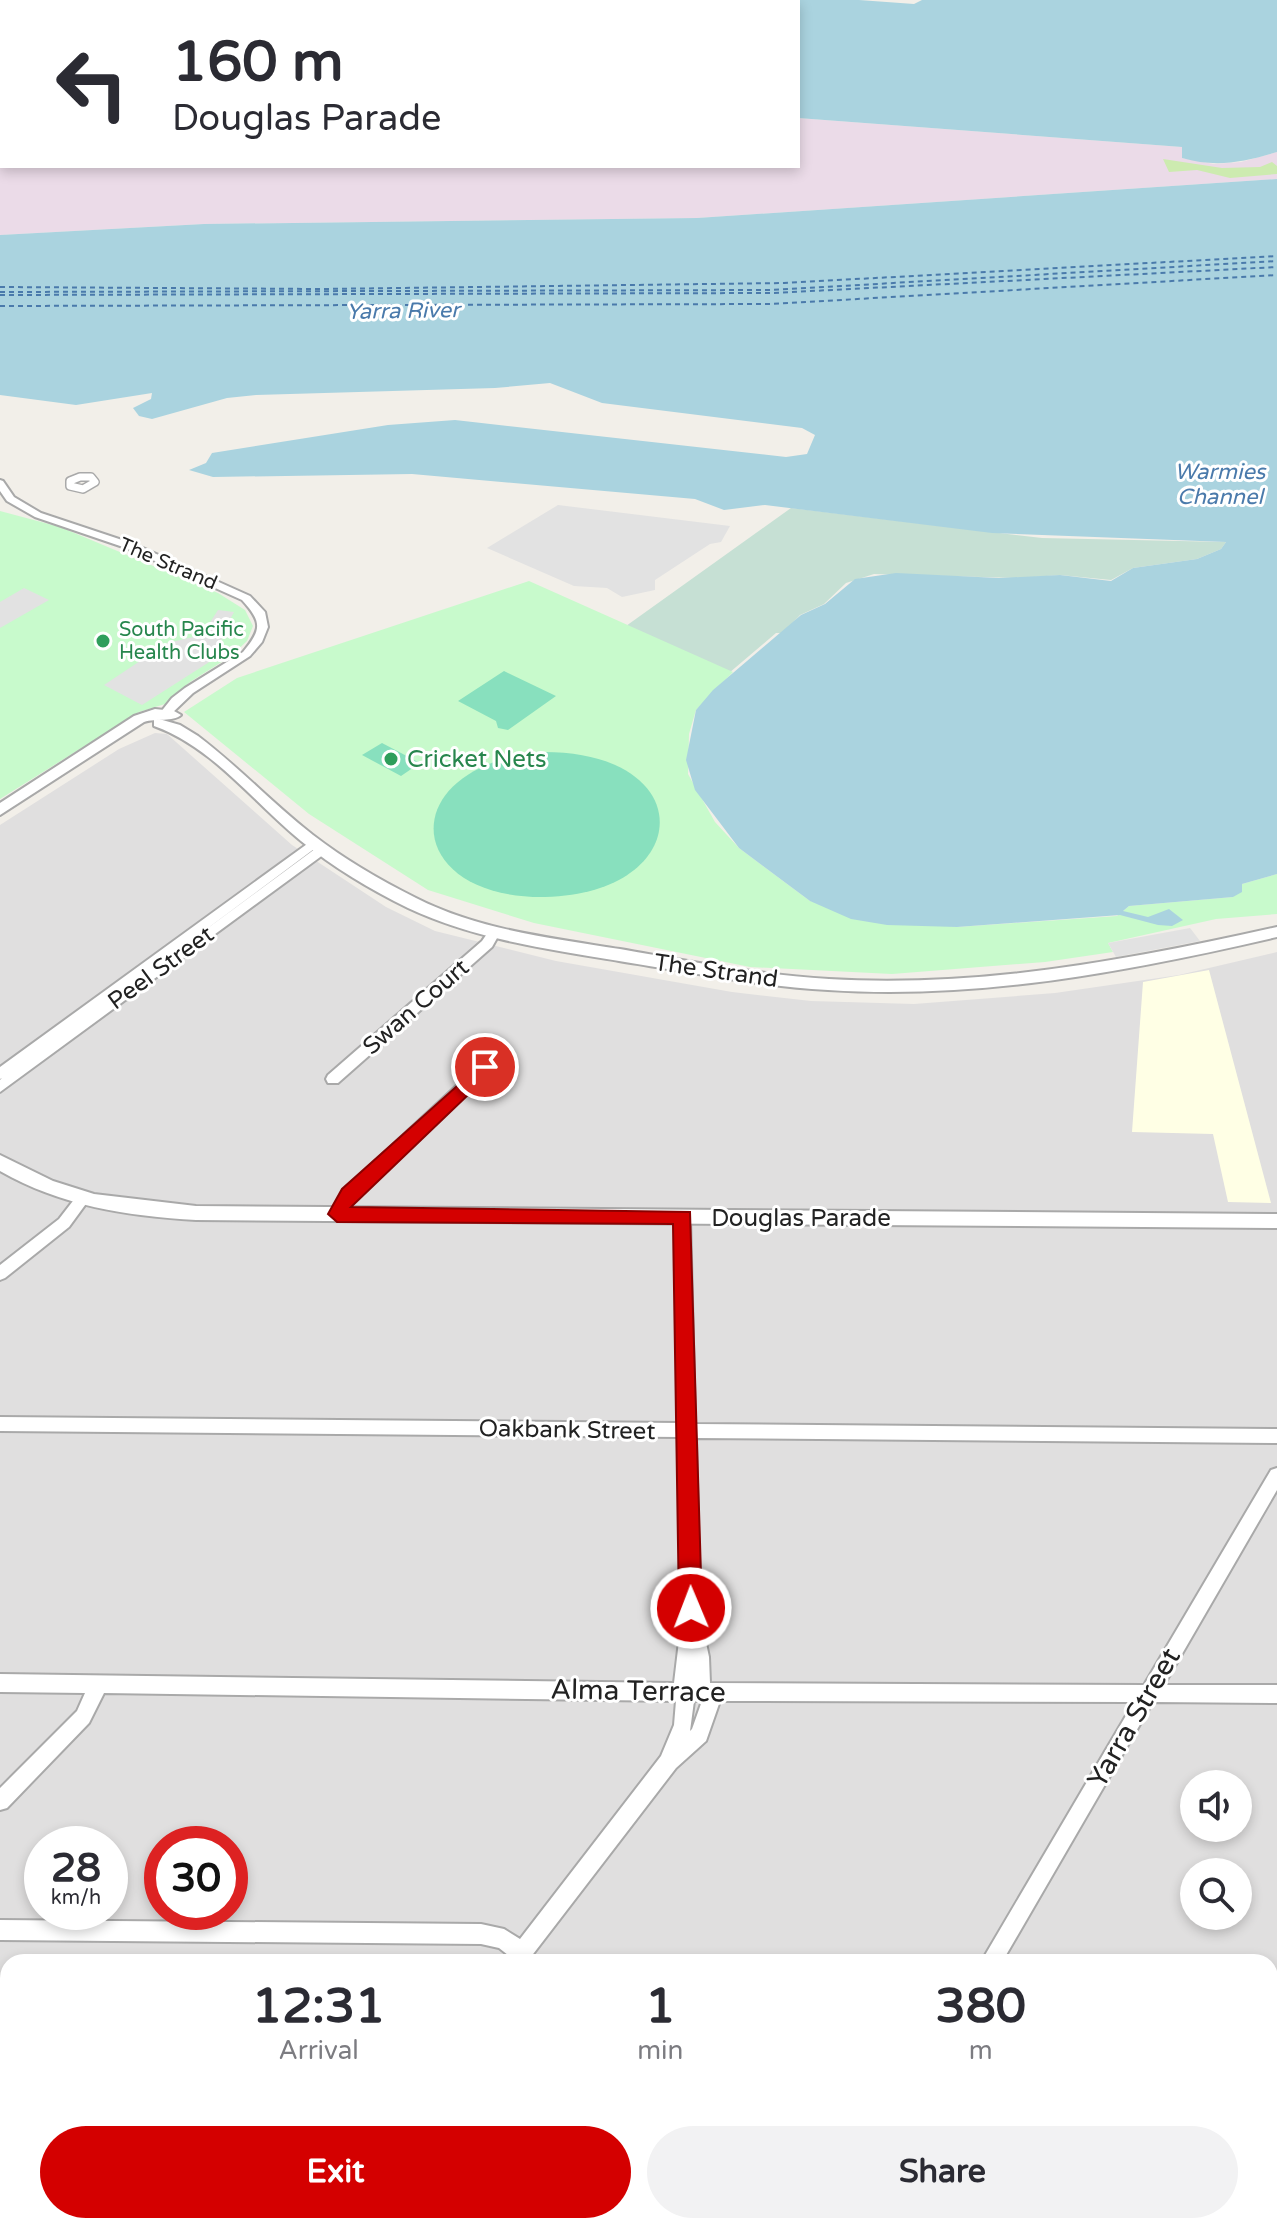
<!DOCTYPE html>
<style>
:root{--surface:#fff;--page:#f2f2f3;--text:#2b2b33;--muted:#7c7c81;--accent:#d40000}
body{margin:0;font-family:"Varela Round",sans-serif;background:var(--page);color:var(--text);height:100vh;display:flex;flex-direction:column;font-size:30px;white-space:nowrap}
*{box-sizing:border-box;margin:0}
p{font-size:26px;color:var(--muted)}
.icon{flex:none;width:44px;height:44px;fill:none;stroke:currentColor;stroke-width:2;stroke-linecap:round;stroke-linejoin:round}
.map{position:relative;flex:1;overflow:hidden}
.details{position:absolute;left:0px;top:1954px;width:1278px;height:280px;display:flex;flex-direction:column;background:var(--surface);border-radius:24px 24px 0 0;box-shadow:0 4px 12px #0003}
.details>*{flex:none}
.guide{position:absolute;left:0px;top:0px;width:800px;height:168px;box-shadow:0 4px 12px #0003;background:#fff;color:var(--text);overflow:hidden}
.fabs{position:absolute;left:1180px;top:1770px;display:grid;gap:16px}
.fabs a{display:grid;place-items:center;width:72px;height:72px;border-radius:50%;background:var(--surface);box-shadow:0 4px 12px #0003;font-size:40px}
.speed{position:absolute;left:24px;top:1826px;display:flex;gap:16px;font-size:40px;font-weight:700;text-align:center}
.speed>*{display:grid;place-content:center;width:104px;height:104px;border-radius:50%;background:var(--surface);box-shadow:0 4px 12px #0003;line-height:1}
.speed small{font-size:20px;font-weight:400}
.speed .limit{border:12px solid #d22;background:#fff;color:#111}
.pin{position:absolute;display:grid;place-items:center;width:68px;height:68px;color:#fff;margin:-34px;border:4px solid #fff;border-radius:50%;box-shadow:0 2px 8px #0007}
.me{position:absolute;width:88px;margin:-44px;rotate:359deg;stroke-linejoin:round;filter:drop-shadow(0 0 6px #0008)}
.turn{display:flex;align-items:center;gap:28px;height:168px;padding:0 40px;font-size:36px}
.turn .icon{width:104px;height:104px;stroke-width:2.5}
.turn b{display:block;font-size:56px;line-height:68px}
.eta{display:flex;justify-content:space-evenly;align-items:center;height:136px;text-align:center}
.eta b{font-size:48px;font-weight:800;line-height:56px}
.cta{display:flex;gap:16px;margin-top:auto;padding:16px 40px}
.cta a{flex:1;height:92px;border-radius:48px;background:var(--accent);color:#fff;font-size:32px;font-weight:800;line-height:92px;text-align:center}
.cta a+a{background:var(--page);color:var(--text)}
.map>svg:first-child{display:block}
.residential{fill:#e0dfdf;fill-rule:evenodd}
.industrial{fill:#ebdbe8}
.education{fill:#ffffe5}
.grass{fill:#cdebb0}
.wetland{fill:#c6e0d4}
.park{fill:#c8facc}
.pitch{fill:#88e0be}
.parking{fill:#e2e2e2}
.water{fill:#aad3df}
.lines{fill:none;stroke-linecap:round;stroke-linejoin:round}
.ferry{stroke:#4a7aab;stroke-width:2;stroke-dasharray:5 4;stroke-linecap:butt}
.pedestrian-casing{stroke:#a9a9a9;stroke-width:10}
.minor-casing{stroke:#a9a9a9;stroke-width:4}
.tertiary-casing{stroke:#a9a9a9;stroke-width:4}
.pedestrian{stroke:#fff;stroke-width:7}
.minor{fill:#fff;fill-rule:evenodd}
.tertiary{fill:#fff;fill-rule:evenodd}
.route{fill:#d40000;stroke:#8a0000;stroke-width:2}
.leisure-dot{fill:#2e9e5b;stroke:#fff;stroke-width:3}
.labels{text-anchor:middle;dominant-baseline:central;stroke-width:6;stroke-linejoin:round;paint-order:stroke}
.far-street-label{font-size:20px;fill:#222;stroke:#fff}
.far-leisure-label{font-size:20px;fill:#27864d;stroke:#fff;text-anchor:start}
.far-water-label{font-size:22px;font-style:italic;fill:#4a7aab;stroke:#fff}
.leisure-label{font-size:24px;fill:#27864d;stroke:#fff;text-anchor:start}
.street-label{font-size:24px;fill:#222;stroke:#fff}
.near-street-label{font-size:28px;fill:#222;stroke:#fff}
</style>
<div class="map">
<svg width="1277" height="2234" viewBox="0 0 1277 2234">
<rect width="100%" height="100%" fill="#f2efe9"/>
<path class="residential" d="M155,733l12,1 125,111 94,62 49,24 121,30 176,31 79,9 103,3 141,-11 124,-18 98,-23v1282h-1277v-1409l119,-76zM1194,1784h44v44h-44zM42,1844h68v68h-68zM162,1844h68v68h-68zM1194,1872h44v44h-44zM8,1962h1262v264h-1262z"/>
<polygon class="industrial" points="0,0 176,0 2,2 2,166 798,166 798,118 1182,147 1182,158 1214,164 1241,162 1277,152 1277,179 697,218 204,224 0,235"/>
<polygon class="education" points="1209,970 1271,1203 1228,1202 1213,1134 1132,1132 1143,982"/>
<polygon class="grass" points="1163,159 1222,168 1260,167 1272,162 1277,166 1277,174 1230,178 1197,170 1169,172"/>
<polygon class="wetland" points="791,508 1042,538 1226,542 1221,549 1197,559 1133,568 1111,580 1060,575 1021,578 874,574 846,583 824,604 800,615 783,633 776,633 729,673 626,626"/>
<g class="park">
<polygon points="0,511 60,527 218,593 245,610 253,626 247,641 231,656 190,682 165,704 139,712 0,799"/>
<polygon points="529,581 733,672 696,710 689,734 688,774 715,822 739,848 810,901 957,927 1117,916 1129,906 1233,897 1242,884 1277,874 1277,914 1216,919 1108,943 1113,952 1045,962 892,974 750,967 534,923 428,890 309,814 184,712 237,678"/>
</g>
<g class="pitch">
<polygon points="504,671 556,696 508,730 498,728 496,721 458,701"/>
<polygon points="382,743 420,763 401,776 362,755"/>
<path d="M542,752c160,-1 153,142 3,145 -144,2 -152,-131 -3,-145z"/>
</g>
<g class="parking">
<polygon points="558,505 730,526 721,542 710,544 655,580 655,590 622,597 607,588 574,586 487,548"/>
<polygon points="24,588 49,600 0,628 0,602"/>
<polygon points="218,610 234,612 221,636 225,652 142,705 104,685 167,643 202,635"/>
<polygon points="1190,928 1200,941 1116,957 1108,943"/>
</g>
<g class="water">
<polygon points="176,0 489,1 521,0 520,2 173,2"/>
<path d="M727,0h132l55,4 8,-4h355v152c-33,10 -61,16 -95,6v-11l-384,-29v-116z"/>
<polygon points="1277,179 1277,874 1242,884 1242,892 1233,897 1129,906 1123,911 1148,917 1169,909 1183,920 1172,926 1158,925 1120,915 957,927 887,925 851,919 810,901 739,848 695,790 686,760 696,710 713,690 801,615 825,604 855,579 896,573 999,578 1060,575 1111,581 1133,568 1197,559 1221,549 1226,542 992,533 765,505 724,510 695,499 412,474 213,477 189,470 206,463 212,453 388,425 455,420 786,457 807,454 815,435 802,428 602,403 550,383 495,388 256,395 227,398 152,419 139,416 133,408 151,399 152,393 76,405 0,395 0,235 204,224 697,218"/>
</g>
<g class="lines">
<g class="ferry">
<polyline points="0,287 322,289 784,283 1277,256"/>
<polyline points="0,292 771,290 1277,261"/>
<polyline points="0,295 773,293 1277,267"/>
<polyline points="0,306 770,304 1277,275"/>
</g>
<g class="pedestrian-casing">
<polygon id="pedestrian" points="80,477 91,477 95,482 83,489 70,486 70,481"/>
</g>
<g class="minor-casing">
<g id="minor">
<path d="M0,480l3,1 11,16 27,16 93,31 116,52 15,16 3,15 -6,15 -12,14 -57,37 -23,22h-8l-2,-2 12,-15 13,-10 58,-36c19,-23 19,-30 -1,-52l-116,-52 -91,-31 -28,-16 -7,-10z"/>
<polygon points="314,839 318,840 320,843 318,846 185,945 319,846 327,846 329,849 327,852 0,1092 0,1080 2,1078 0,1079 0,1067"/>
<polygon points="495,927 501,931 492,947 338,1083 328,1083 326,1079 328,1075 482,941 491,928"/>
<polygon points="485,1062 492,1067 490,1070 354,1198 342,1218 332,1218 330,1214 344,1190 480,1064"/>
<polygon points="81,1195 86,1197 88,1201 69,1227 5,1278 0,1280 0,1265 59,1219 76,1197"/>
<path d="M683,1211l5,2 2,4 5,207 582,5v14l-581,-5 4,177 9,42 1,26 434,2 127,-215 6,-2v22l-113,195h113v18l-124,-1 -151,260h-21l153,-260 -414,-1 -14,40 -30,27 -149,194h-22l3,-7 -9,-7 -18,-4 -481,-4v-20l481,4 23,5 16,10 141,-183 13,-31 2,-24 -572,-8 -15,30 -82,85 -7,2v-22l77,-77 8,-18 -85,-1v-18l674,9 8,-67 -3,-179 -679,-6v-14l679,6 -3,-206 2,-4zM694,1701h8l-10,28 -2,2z"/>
<rect x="0" y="2195" width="8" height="22"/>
<polygon points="1277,2211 1277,2234 1261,2234 1264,2226 1270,2226 1270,2214"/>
<polygon points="302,2226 327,2226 324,2234 299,2234"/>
<polygon points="805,2226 834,2226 838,2234 809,2234"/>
</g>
</g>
<g class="tertiary-casing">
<g id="tertiary">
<path d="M155,709l19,2 7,4c-8,7 -25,3 -37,7l-144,93v-12l134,-87z"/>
<path d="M159,719l21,6 18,11c41,31 75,68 115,99 31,24 67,45 103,63 63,32 135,40 204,51 69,12 138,26 209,30 151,9 301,-19 448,-52v10c-147,34 -297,63 -449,53 -70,-4 -140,-18 -209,-29 -72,-12 -145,-22 -211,-53 -37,-18 -75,-41 -107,-67 -48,-39 -88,-94 -147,-115v-6z"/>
<path d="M0,1155l53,26 41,13 102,12 1081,8v14l-1081,-8c-69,-4 -135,-14 -196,-49z"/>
</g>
</g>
<use href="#pedestrian" class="pedestrian"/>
<use href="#minor" class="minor"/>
<use href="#tertiary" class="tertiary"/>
</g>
<polygon class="route" points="485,1061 494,1067 492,1072 351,1207 690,1212 702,1608 699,1616 691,1619 683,1616 679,1608 673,1224 337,1222 328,1214 342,1189"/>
<g class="leisure-dot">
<circle cx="103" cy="641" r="8"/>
<circle cx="391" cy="759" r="8"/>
</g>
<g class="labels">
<g class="far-street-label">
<text transform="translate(168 564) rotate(23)">The Strand</text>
</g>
<g class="far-leisure-label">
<text x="119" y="630">South Pacific<tspan x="119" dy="23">Health Clubs</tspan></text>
</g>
<g class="far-water-label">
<text transform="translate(403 311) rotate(-1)">Yarra River</text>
<text x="1220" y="472">Warmies<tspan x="1220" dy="25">Channel</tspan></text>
</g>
<g class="leisure-label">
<text x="407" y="759">Cricket Nets</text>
</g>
<g class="street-label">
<text transform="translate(161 968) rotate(-36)">Peel Street</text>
<text transform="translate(716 971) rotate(8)">The Strand</text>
<text transform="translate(416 1007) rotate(-41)">Swan Court</text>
<text x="801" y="1218">Douglas Parade</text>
<text transform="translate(567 1430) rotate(1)">Oakbank Street</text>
</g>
<g class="near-street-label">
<text transform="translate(638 1691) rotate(1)">Alma Terrace</text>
<text transform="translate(1134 1718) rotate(-60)">Yarra Street</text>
</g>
</g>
</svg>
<div class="fabs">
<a><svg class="icon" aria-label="sound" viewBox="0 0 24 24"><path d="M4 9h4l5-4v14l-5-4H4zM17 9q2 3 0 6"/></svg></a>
<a><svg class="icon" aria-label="search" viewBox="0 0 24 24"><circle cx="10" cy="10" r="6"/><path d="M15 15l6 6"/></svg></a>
</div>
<div class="speed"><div>28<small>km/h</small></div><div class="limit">30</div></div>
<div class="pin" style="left:485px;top:1067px;background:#d93025"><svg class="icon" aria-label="arrive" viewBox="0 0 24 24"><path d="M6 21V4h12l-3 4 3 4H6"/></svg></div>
<svg class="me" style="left:691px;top:1608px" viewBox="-20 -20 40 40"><circle r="17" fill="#d40000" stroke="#fff" stroke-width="3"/><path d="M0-11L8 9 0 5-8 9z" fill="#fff"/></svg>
<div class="guide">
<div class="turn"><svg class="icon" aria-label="left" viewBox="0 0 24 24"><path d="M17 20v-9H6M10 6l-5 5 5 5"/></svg><div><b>160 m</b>Douglas Parade</div></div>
</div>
<section class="details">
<div class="eta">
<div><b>12:31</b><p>Arrival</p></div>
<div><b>1</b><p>min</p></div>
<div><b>380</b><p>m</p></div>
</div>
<div class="cta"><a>Exit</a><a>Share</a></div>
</section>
</div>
